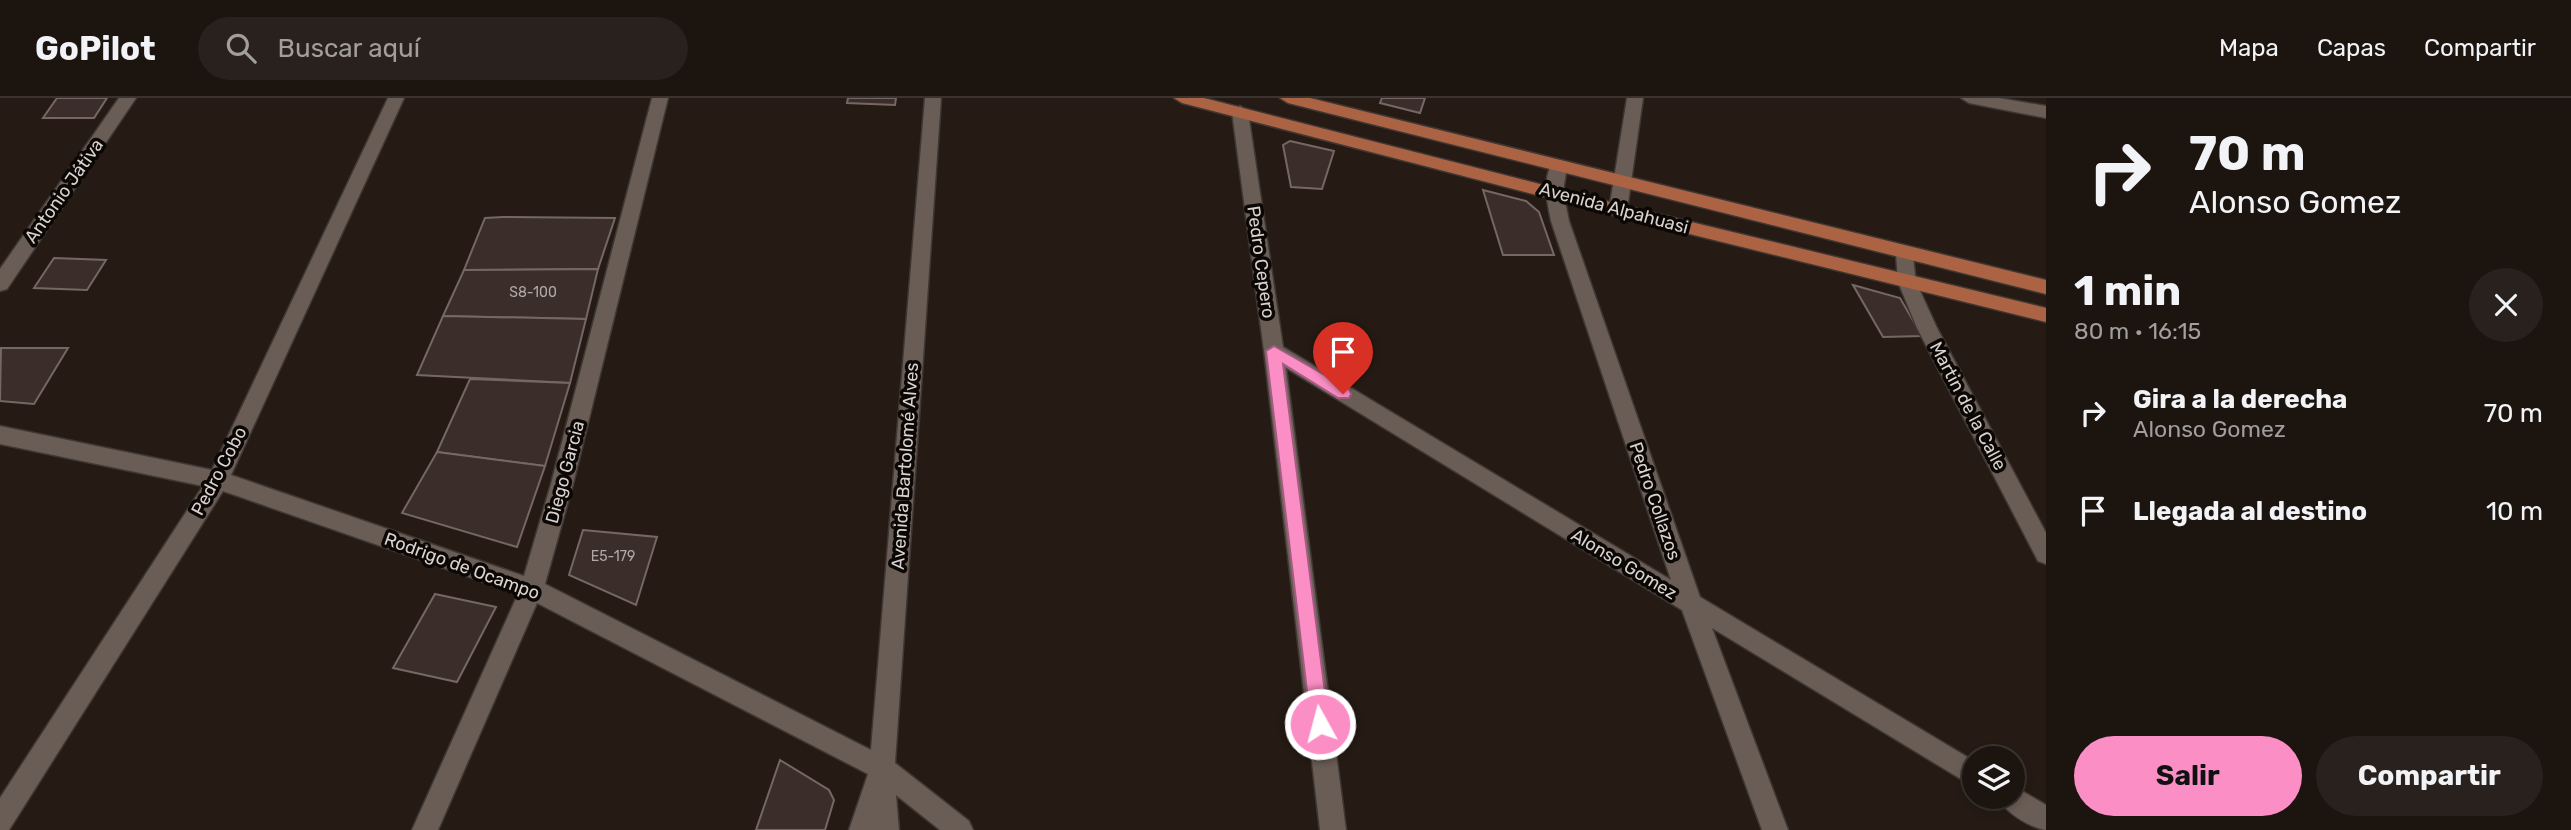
<!DOCTYPE html>
<html lang="es">
<meta charset="utf-8">
<style>
:root{--surface:#1c140f;--page:#29211d;--text:#f1f3f6;--muted:#a09e9e;--line:#3a332f;--accent:#fb8fc5}
body{margin:0;font-family:Rubik,sans-serif;background:var(--page);color:var(--text);height:100vh;display:flex;flex-direction:column;font-size:26px;white-space:nowrap}
*{box-sizing:border-box;margin:0}
p{font-size:23px;color:var(--muted)}
.icon{flex:none;width:38px;height:38px;fill:none;stroke:currentColor;stroke-width:2;stroke-linecap:round;stroke-linejoin:round}
.map{position:relative;flex:1;overflow:hidden}
.panel{display:flex;flex-direction:column;background:var(--surface);width:525px}
.panel>*{flex:none}
.hud{background:#1c140f;color:var(--text);overflow:hidden}
.fabs{position:absolute;left:1962px;top:648px;display:grid;gap:14px}
.fabs a{display:grid;place-items:center;width:63px;height:63px;border-radius:50%;background:var(--surface);box-shadow:0 4px 10px #0003,0 0 0 2px var(--line);font-size:35px}
.pin{position:absolute;display:grid;place-items:center;width:60px;height:60px;color:#fff;margin:-72px -30px;border-radius:50% 50% 50% 0;rotate:-45deg;box-shadow:0 0 7px #0007}
.pin .icon{rotate:45deg}
.me{position:absolute;width:77px;margin:-38px;rotate:353deg;stroke-linejoin:round;filter:drop-shadow(0 0 5px #0008)}
.turn{display:flex;align-items:center;gap:24px;height:147px;padding:0 28px;font-size:32px}
.turn .icon{width:91px;height:91px;stroke-width:2.5}
.turn b{display:block;font-size:49px;line-height:60px}
.round{display:grid;place-items:center;flex:none;width:74px;height:74px;border-radius:37px;background:var(--page)}
.headline{display:flex;align-items:center;justify-content:space-between;height:119px;padding:0 28px}
h1{font-size:42px;font-weight:700;line-height:52px}
.primary-button{display:flex;gap:14px;margin-top:auto;padding:14px 28px}
.primary-button a{flex:1;height:80px;border-radius:42px;background:var(--accent);color:#111;font-size:28px;font-weight:700;line-height:80px;text-align:center}
.primary-button a+a{background:var(--page);color:var(--text)}
ul{padding:0;list-style:none}
li{display:flex;align-items:center;gap:21px;height:98px;padding:0 28px}
li div{flex:1}
li b{display:block;font-size:26px}
li em{font-style:normal}
header{display:flex;align-items:center;gap:42px;box-sizing:border-box;height:98px;padding:0 35px;background:var(--surface);border-bottom:2px solid var(--line)}
header strong{font-size:33px}
nav{display:flex;gap:38px;margin-inline-start:auto;font-size:24px}
.search{width:490px;height:63px;background:var(--page);display:flex;align-items:center;gap:18px;box-sizing:border-box;padding:0 24px;border-radius:38px;color:var(--muted);font-size:26px}
main{display:flex;flex:1;min-height:0}
.map>svg:first-child{display:block}
.building{fill:#3a2d2a;stroke:#766764;stroke-width:2}
.lines{fill:none;stroke-linecap:round;stroke-linejoin:round}
.minor-casing{stroke:#3f3733;stroke-width:3}
.major-casing{stroke:#3f3733;stroke-width:3}
.minor{fill:#6a5d56;fill-rule:evenodd}
.major{fill:#ab6343;fill-rule:evenodd}
.route{fill:#fb8fc5;stroke:#a35d80;stroke-width:2}
.labels{text-anchor:middle;dominant-baseline:central;stroke-width:7;stroke-linejoin:round;paint-order:stroke}
.number-label{font-size:14px;fill:#b1a9a5}
.street-label{font-size:18px;fill:#d9d2ce;stroke:#0b0705}
</style>
<header>
<strong>GoPilot</strong>
<div class="search"><svg class="icon" aria-label="search" viewBox="0 0 24 24"><circle cx="10" cy="10" r="6"/><path d="M15 15l6 6"/></svg>Buscar aquí</div>
<nav><a>Mapa</a><a>Capas</a><a>Compartir</a></nav>
</header>
<main>
<div class="map">
<svg width="2046" height="732" viewBox="0 0 2046 732">
<rect width="100%" height="100%" fill="#251b14"/>
<g class="building">
<polygon points="57,0 107,0 94,20 43,20"/>
<polygon points="848,0 896,0 895,7 847,5"/>
<polygon points="1382,0 1425,0 1420,15 1380,5"/>
<polygon points="1290,43 1334,53 1322,91 1291,89 1283,47"/>
<polygon points="1483,92 1526,103 1539,114 1554,157 1503,157"/>
<polygon points="503,119 615,120 598,171 464,172 485,120"/>
<polygon points="54,160 106,162 87,192 34,190"/>
<polygon points="598,171 586,221 443,218 464,172"/>
<polygon points="1853,187 1900,200 1922,238 1883,239"/>
<polygon points="443,218 586,221 570,285 417,277"/>
<polygon points="1,250 68,250 34,306 0,303"/>
<polygon points="470,281 570,285 545,368 437,354"/>
<polygon points="437,354 545,368 517,449 402,415"/>
<polygon points="583,432 657,439 636,507 569,477"/>
<polygon points="435,496 496,509 457,584 393,570"/>
<polygon points="780,662 829,692 834,702 825,732 756,732"/>
</g>
<g class="lines">
<g class="minor-casing">
<g id="minor">
<polygon points="119,0 136,0 7,191 0,193 0,171"/>
<polygon points="388,0 404,0 231,377 524,478 551,386 652,0 668,0 573,386 545,486 871,652 925,0 941,0 895,665 969,723 973,732 940,732 896,697 899,732 849,732 868,676 537,505 438,732 412,732 518,496 223,393 9,732 0,732 0,700 203,388 0,346 0,328 212,372"/>
<polygon points="1627,0 1643,0 1627,112 1624,117 1612,117 1609,112"/>
<polygon points="1961,0 1999,0 2046,8 2046,20 1969,5"/>
<path d="M1240,8l8,6 35,235 388,233 -120,-359c-4,-20 -9,-39 1,-58h12l3,4 -4,24 6,30 131,376 274,164v26l-262,-159 76,202h-26l-80,-220 -396,-242 60,462h-26l-56,-479 -32,-239z"/>
<polygon points="1905,149 1912,151 1916,184 1937,230 2046,435 2046,466 2038,463 1917,230 1898,184 1896,156 1898,151"/>
<path d="M2012,687l34,20v25c-16,-2 -43,-19 -49,-34h15z"/>
</g>
</g>
<g class="major-casing">
<g id="major">
<polygon points="1174,0 1204,0 1629,109 2046,210 2046,224 1629,121 1182,5"/>
<polygon points="1280,0 1310,0 2046,182 2046,196 1288,5"/>
</g>
</g>
<use href="#minor" class="minor"/>
<use href="#major" class="major"/>
</g>
<polygon class="route" points="1274,248 1349,291 1351,296 1349,300 1338,300 1283,266 1329,626 1326,632 1320,634 1314,632 1311,626 1266,253"/>
<g class="labels">
<g class="number-label">
<text x="533" y="194">S8-100</text>
<text x="613" y="458">E5-179</text>
</g>
<g class="street-label">
<text transform="translate(64 93) rotate(-55)">Antonio Játiva</text>
<text transform="translate(1614 110) rotate(15)">Avenida Alpahuasi</text>
<text transform="translate(1261 164) rotate(82)">Pedro Cepero</text>
<text transform="translate(1968 308) rotate(62)">Martin de la Calle</text>
<text transform="translate(905 368) rotate(-86)">Avenida Bartolomé Alves</text>
<text transform="translate(219 373) rotate(-62)">Pedro Cobo</text>
<text transform="translate(565 374) rotate(-75)">Diego Garcia</text>
<text transform="translate(1655 403) rotate(71)">Pedro Collazos</text>
<text transform="translate(1624 466) rotate(31)">Alonso Gomez</text>
<text transform="translate(462 468) rotate(20)">Rodrigo de Ocampo</text>
</g>
</g>
</svg>
<div class="fabs">
<a><svg class="icon" aria-label="layers" viewBox="0 0 24 24"><path d="M12 4l9 5-9 5-9-5zM3 14l9 5 9-5"/></svg></a>
</div>
<div class="pin" style="left:1343px;top:296px;background:#d93025"><svg class="icon" aria-label="arrive" viewBox="0 0 24 24"><path d="M6 21V4h12l-3 4 3 4H6"/></svg></div>
<svg class="me" style="left:1320px;top:626px" viewBox="-20 -20 40 40"><circle r="17" fill="#fb8fc5" stroke="#fff" stroke-width="3"/><path d="M0-11L8 9 0 5-8 9z" fill="#fff"/></svg>
</div>
<section class="panel">
<div class="hud">
<div class="turn"><svg class="icon" aria-label="right" viewBox="0 0 24 24"><path d="M7 20v-9h11M14 6l5 5-5 5"/></svg><div><b>70 m</b>Alonso Gomez</div></div>
</div>
<div class="headline"><div><h1>1 min</h1><p>80 m · 16:15</p></div><a class="round"><svg class="icon" aria-label="close" viewBox="0 0 24 24"><path d="M6 6l12 12M18 6L6 18"/></svg></a></div>
<ul>
<li><svg class="icon" aria-label="right" viewBox="0 0 24 24"><path d="M7 20v-9h11M14 6l5 5-5 5"/></svg><div><b>Gira a la derecha</b><p>Alonso Gomez</p></div><em>70 m</em></li>
<li><svg class="icon" aria-label="arrive" viewBox="0 0 24 24"><path d="M6 21V4h12l-3 4 3 4H6"/></svg><div><b>Llegada al destino</b></div><em>10 m</em></li>
</ul>
<div class="primary-button"><a>Salir</a><a>Compartir</a></div>
</section>
</main>
